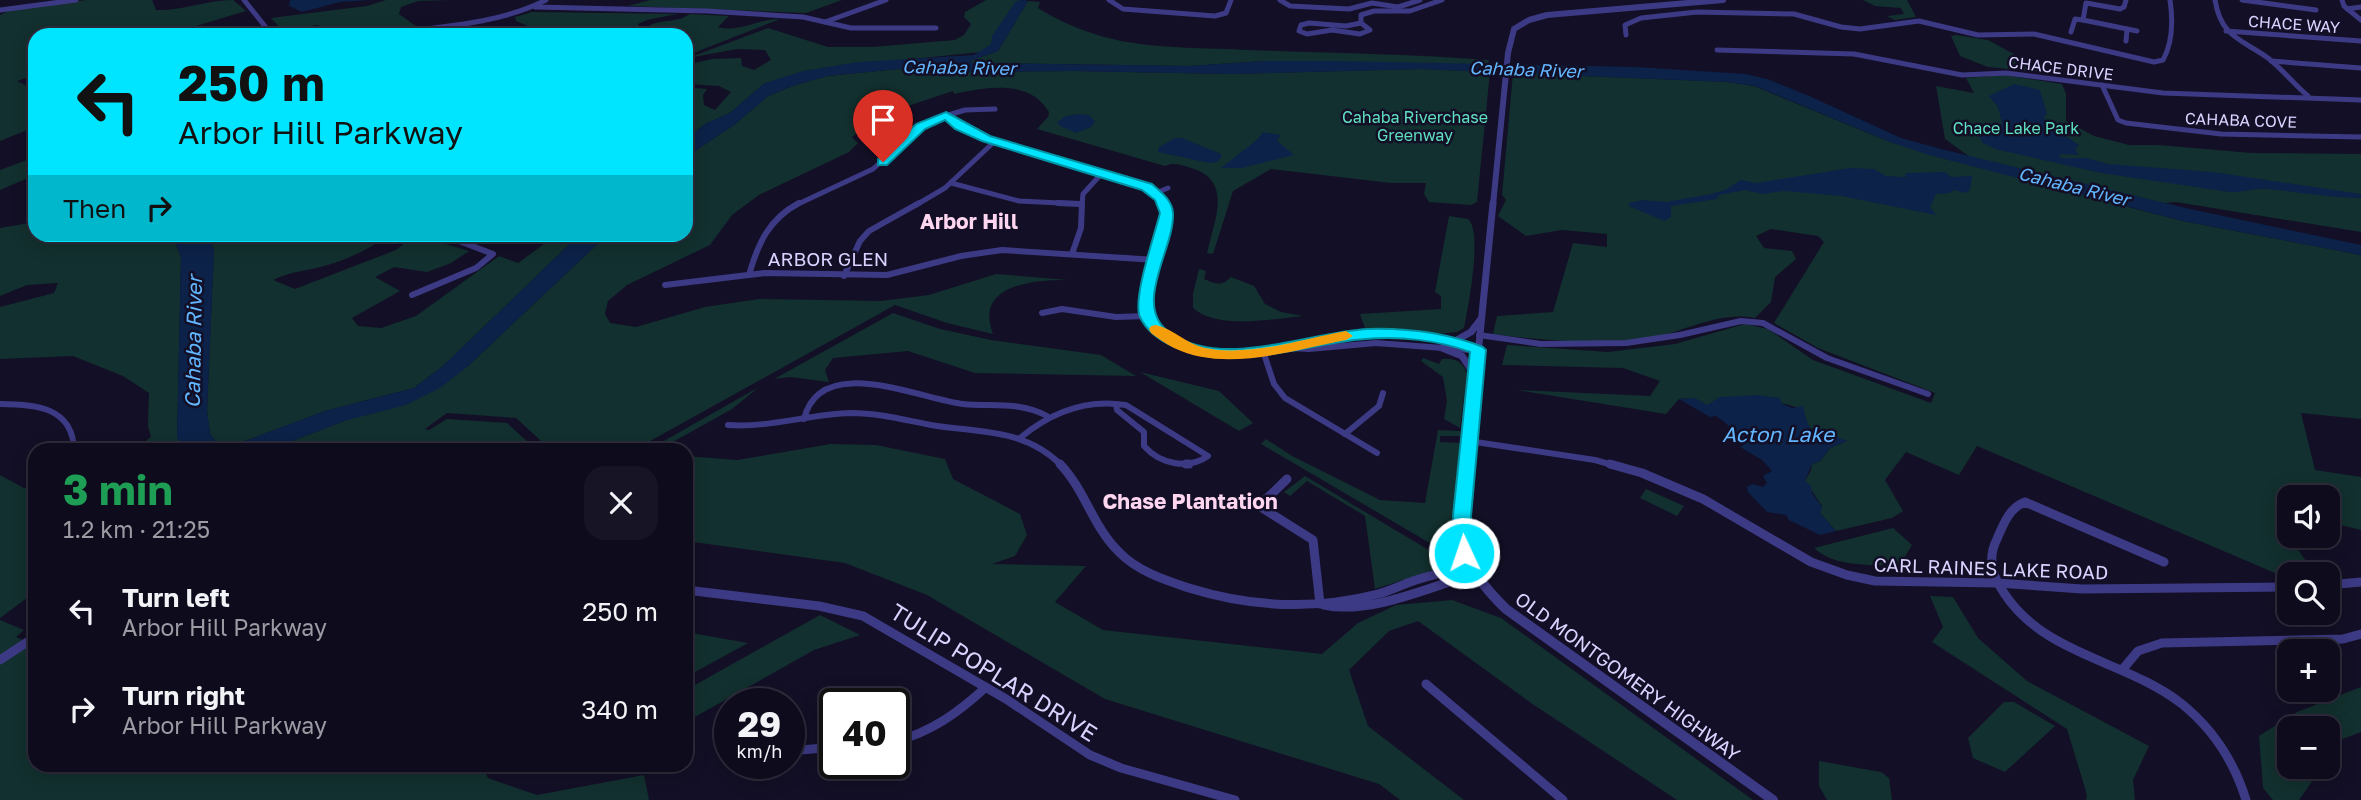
<!DOCTYPE html>
<meta charset="utf-8">
<style>
:root{--surface:#0e0b1c;--page:#171425;--text:#f1f3f6;--muted:#9b9ba3;--line:#2e2b3b}
body{margin:0;font-family:"Golos Text",sans-serif;background:var(--page);color:var(--text);height:100vh;display:flex;flex-direction:column;font-size:26px;white-space:nowrap}
*{box-sizing:border-box;margin:0}
p{font-size:23px;color:var(--muted)}
.icon{flex:none;width:38px;height:38px;fill:none;stroke:currentColor;stroke-width:2;stroke-linecap:round;stroke-linejoin:round}
.map{position:relative;flex:1;overflow:hidden}
.details{position:absolute;left:28px;top:443px;width:665px;height:329px;display:flex;flex-direction:column;background:var(--surface);border-radius:21px;box-shadow:0 4px 18px #0003,0 0 0 2px var(--line)}
.details>*{flex:none}
.banner{position:absolute;left:28px;top:28px;width:665px;height:214px;border-radius:21px;box-shadow:0 4px 18px #0003,0 0 0 2px var(--line);background:#00e5ff;color:#111;overflow:hidden}
.buttons{position:absolute;left:2277px;top:485px;display:grid;gap:14px}
.buttons a{display:grid;place-items:center;width:63px;height:63px;border-radius:14px;background:var(--surface);box-shadow:0 4px 18px #0003,0 0 0 2px var(--line);font-size:35px}
.speed{position:absolute;left:714px;top:688px;display:flex;gap:14px;font-size:35px;font-weight:700;text-align:center}
.speed>*{display:grid;place-content:center;width:91px;height:91px;border-radius:50%;background:var(--surface);box-shadow:0 4px 18px #0003,0 0 0 2px var(--line);line-height:1}
.speed small{font-size:18px;font-weight:400}
.speed .limit{border:4px solid #111;border-radius:10px;background:#fff;color:#111}
.pin{position:absolute;display:grid;place-items:center;width:60px;height:60px;color:#fff;margin:-72px -30px;border-radius:50% 50% 50% 0;rotate:-45deg;box-shadow:0 0 7px #0007}
.pin .icon{rotate:45deg}
.me{position:absolute;width:77px;margin:-38px;rotate:357deg;stroke-linejoin:round;filter:drop-shadow(0 0 5px #0008)}
.turn{display:flex;align-items:center;gap:24px;height:147px;padding:0 35px;font-size:32px}
.turn .icon{width:91px;height:91px;stroke-width:2.5}
.turn b{display:block;font-size:49px;line-height:60px}
.then{display:flex;align-items:center;height:66px;padding:0 35px;background:#0003;gap:14px;font-size:26px}
.round{display:grid;place-items:center;flex:none;width:74px;height:74px;border-radius:21px;background:var(--page)}
.headline{display:flex;align-items:center;justify-content:space-between;height:119px;padding:0 35px}
h1{font-size:42px;font-weight:700;line-height:52px;color:#1e9e55}
ul{padding:0;list-style:none}
li{display:flex;align-items:center;gap:21px;height:98px;padding:0 35px}
li div{flex:1}
li b{display:block;font-size:26px}
li em{font-style:normal}
.map>svg:first-child{display:block}
.green{fill:#12302f}
.water{fill:#0c2248}
.lines{fill:none;stroke-linecap:round;stroke-linejoin:round}
.minor-far2{stroke:#3d3a85;stroke-width:5}
.minor-far1{stroke:#3d3a85;stroke-width:6}
.minor{stroke:#3d3a85;stroke-width:9}
.tertiary-far2{stroke:#3d3a85;stroke-width:6}
.tertiary-far1{stroke:#3d3a85;stroke-width:7}
.tertiary{stroke:#3d3a85;stroke-width:10}
.route{fill:#00e5ff;stroke:#0095a6;stroke-width:2}
.slow{fill:#f59e0b}
.labels{text-anchor:middle;dominant-baseline:central;stroke-width:5;stroke-linejoin:round;paint-order:stroke}
.far-street-label{font-size:16px;fill:#d9d4ff;stroke:#130f26}
.far-park-label{font-size:16px;fill:#5fe0c0;stroke:#130f26}
.far-water-label{font-size:18px;font-style:italic;fill:#62b6ff;stroke:#130f26}
.street-label{font-size:19px;fill:#d9d4ff;stroke:#130f26}
.neighbourhood-label{font-size:21px;font-weight:bold;fill:#ffd6f0;stroke:#130f26}
.water-label{font-size:21px;font-style:italic;fill:#62b6ff;stroke:#130f26}
.near-street-label{font-size:23px;fill:#d9d4ff;stroke:#130f26}
</style>
<div class="map">
<svg width="2361" height="800" viewBox="0 0 2361 800">
<rect width="100%" height="100%" fill="#130f26"/>
<g class="green">
<path d="M86,0h66l4,10c26,1 50,-10 77,-10l13,11 -60,18 -68,6h-83v40l-18,6 18,9v37l-35,14v-126l8,-4z"/>
<polygon points="386,0 451,0 418,1 401,7 399,14 416,26 362,35 330,35 330,27 315,25 284,32 271,18 367,6"/>
<polygon points="650,0 842,0 806,13 628,6"/>
<polygon points="986,0 1021,0 991,44 981,52 903,60 765,83 730,113 707,123 686,138 686,87 707,89 703,95 704,105 715,110 731,92 719,86 686,84 686,65 712,59 741,58 742,66 754,70 771,60 765,50 737,49 688,58 768,28 828,47 872,47 955,40 964,35 971,24 964,17 965,12"/>
<polygon points="1863,0 1907,0 1916,17 1895,20 1887,16 1904,14 1901,8 1875,6"/>
<path d="M1028,1l12,1 -2,6c71,44 132,38 211,42 80,3 160,4 240,10l-1,5 -224,-4 -74,5 -219,-3 1,-3 26,-9z"/>
<polygon points="532,12 677,14 647,20 638,24 639,29 656,35 549,35 516,21 515,17"/>
<path d="M690,14l39,2 -11,11c22,6 40,-8 62,-8l-94,37v-21h-22l-14,-10c14,-6 27,-2 40,-11z"/>
<polygon points="1956,35 1988,40 2049,73 1988,67 1960,56 1951,36"/>
<path d="M898,69l50,3 125,-1 158,3 189,-5 70,3 -13,130 -6,3 -42,-3 -5,-8 2,-11h-35l-120,-14 -38,22 -20,63 -6,-1c7,-33 27,-72 -16,-85 -10,-3 -16,-6 -26,-2l-128,-37 11,-12 1,-5c-20,-33 -62,-25 -95,-18l-1,-3 -57,19v5l-21,16 -13,-1 -10,7 6,6 -9,9 -90,43 -27,20 -22,30 -83,40 -19,16 -3,13 5,9 26,4 69,-20 54,-8 122,2 48,-6 67,-21 72,6c-34,0 -94,4 -75,54l-46,-11 -52,-18 -261,145h-83l-35,-32 -69,-5 -22,16 4,1 18,-11 60,4 30,27h-268l75,-29 123,-54 140,-132 79,-1v-77l48,-32 34,-29 24,-10 35,-10z"/>
<path d="M1513,73l215,9 26,4 136,56 95,26 -40,-29 -9,-53 38,7 -8,-15 38,-3 58,9 4,10v27l28,15 35,9h30l93,8 109,1v78l-185,-30 -48,5 55,14 178,34v164l-60,-6 14,57 46,7v53l-33,-8v-25h-39l-1,38 27,39h-26v5l-312,-133 -18,29 -53,-23 -21,28 18,31 -11,7 -56,13 -16,-18 2,-7 -17,-25 6,-11 1,-6 8,-3 10,-13 17,-7 -25,-4 -15,-12 -11,-18 -15,-4 -74,2 -20,-7 -8,1 -13,15 -150,-24 134,6 10,-15 -37,-13 -121,-3 5,-20 101,7 67,-8 70,-20 23,5 45,31 118,43 4,-10 -117,-45 -44,-25 50,-81 -6,-6 -47,-7 -15,7 8,12 28,3 4,8 -21,18 -4,25 -16,16c-38,-7 -69,14 -105,20 -52,7 -106,3 -157,-4l4,-18 56,-4 20,-69 34,4v-13l-45,-4 -36,6 -28,-20 8,-16 -4,-5z"/>
<polygon points="35,157 35,175 0,190 0,170"/>
<path d="M1449,216l19,3c15,12 0,89 -4,109l-7,4 -30,3 -6,-5 -56,-2 -5,-14 81,-5v-13l-6,-4z"/>
<polygon points="35,222 35,234 173,235 181,258 177,438 184,445 177,450 134,450 151,437 148,426 149,393 123,376 73,356 0,359 0,307 54,293 58,283 27,285 0,296 0,228"/>
<path d="M207,235h181c-19,15 -44,26 -68,32 -20,5 -27,4 -47,13l22,9 101,-39 19,-15 54,16 -18,12 -24,9 -33,-5 -19,10 25,14 -48,27 6,8 23,2 35,-12 83,-60 19,7 26,-19 6,-9h29l-136,131 -29,22 -89,23 -85,32 -24,-1 -6,-8 -3,-23 7,-161z"/>
<path d="M1199,269l7,2 -2,8c12,5 17,8 27,-2l23,9 11,18 16,8 22,4c-30,3 -86,14 -110,-8v-14z"/>
<polygon points="893,313 940,329 991,340 1101,355 1136,376 975,373 908,351 833,358 825,370 829,382 790,377 774,379"/>
<path d="M1423,358l16,6 3,-5c12,-1 20,2 25,14l-7,55 -16,-9 3,-18 -4,-24 -22,-16z"/>
<polygon points="1140,372 1219,391 1253,423 1239,431"/>
<polygon points="759,387 732,409 671,443 665,448 667,450 648,450"/>
<polygon points="1438,430 1460,431 1461,436 1440,436 1440,442 1463,443 1452,541 1445,552 1261,444 1266,439 1292,456 1380,500 1425,503"/>
<polygon points="831,444 876,445 945,459 953,479 1020,514 1027,535 1015,556 992,564 1086,566 1055,602 1103,630 1322,654 1358,623 1396,605 1452,600 1501,618 1753,800 1677,800 1531,703 1418,621 1389,631 1349,670 1368,726 1464,800 1400,800 1379,784 1105,699 927,595 845,563 686,541 686,456 737,460"/>
<polygon points="0,475 24,488 35,488 35,592 0,618"/>
<polygon points="1305,476 1452,564 1375,589 1365,516 1307,481 1290,496 1284,492"/>
<polygon points="1646,489 1684,506 1677,516 1640,498"/>
<path d="M1893,528l19,17 -13,21c-28,-2 -63,2 -85,-18z"/>
<polygon points="1930,596 1953,597 1978,638 2027,681 2149,746 2133,780 2135,800 2086,800 2087,795 2067,729 1932,642 1943,627"/>
<polygon points="820,615 860,635 814,650 686,722 686,690"/>
<polygon points="0,620 24,630 16,637 35,645 35,765 481,765 488,778 537,795 644,775 649,800 0,800"/>
<polygon points="686,632 748,643 686,677"/>
<polygon points="2361,687 2361,732 2340,740 2328,759 2328,728 2289,728 2289,766 2322,767 2299,800 2273,800 2263,788 2259,736 2297,712"/>
<polygon points="2004,702 2014,702 2055,726 2005,772 1973,758 1968,738"/>
<polygon points="1819,761 1881,772 1889,778 1892,800 1827,800 1819,786"/>
</g>
<g class="water">
<polygon points="290,0 370,0 340,2 302,12 289,6"/>
<polygon points="1025,0 1028,1 998,51 972,60 971,63 1190,66 1264,61 1336,61 1635,67 1746,74 1767,79 1807,95 1901,138 1945,150 2190,209 2361,245 2361,255 2183,221 1929,155 1890,142 1755,86 1728,82 1420,69 1231,74 1073,71 948,72 898,69 827,76 792,86 768,96 734,125 686,157 686,138 707,123 730,113 765,83 803,71 859,62 974,55 991,44 992,36 1016,1"/>
<path d="M2014,84l26,6 7,24 -3,2 3,13 22,9 10,7 -4,4 4,6 -18,-1 -1,4h27l21,6 105,8 148,22v4c-32,0 -62,-6 -94,-9 -13,-1 -25,4 -38,3l-128,-19 -106,-24 -12,-6 -4,-7 17,-5 6,-8 -4,-16 -9,-11z"/>
<polygon points="1079,114 1089,115 1095,121 1091,127 1076,133 1060,126 1057,122 1066,116"/>
<polygon points="1263,132 1281,135 1277,141 1294,155 1242,168 1221,168 1258,139"/>
<polygon points="1175,138 1182,138 1221,154 1221,158 1217,162 1209,163 1158,152 1159,147"/>
<polygon points="1850,168 1874,169 1886,176 1906,177 1905,173 1945,172 1951,177 1972,176 1970,190 1966,193 1954,190 1950,193 1936,194 1930,207 1936,215 1841,196 1784,191 1762,194 1745,190 1719,195 1717,199 1671,206 1671,217 1664,221 1629,206 1629,203 1643,200 1666,202 1711,194 1725,190 1741,180 1756,183"/>
<polygon points="173,235 207,235 214,250 207,411 210,434 216,442 240,443 325,411 414,388 443,366 579,235 607,235 467,367 440,388 406,405 344,421 269,450 177,450 184,445 177,438 181,258"/>
<path d="M1758,395l22,3 1,5 11,5 11,-2c9,42 17,21 44,35l-17,7 -10,13 -8,3 -7,17 6,5 1,7 10,14 -2,6 16,18 -16,4 -31,-15 -3,-5 -19,-3 -19,-20 -1,-5 5,-3 11,3 4,-4 -4,-7 9,-5 -10,-11 -22,-13 8,-5c-12,-8 -20,-18 -32,-26l-6,1 -31,-18 16,-1 12,7 13,-8z"/>
</g>
<g class="lines">
<g class="minor-far2">
<polyline points="244,0 272,35"/>
<polyline points="1109,0 1123,9 1215,16 1226,13 1231,0"/>
<polyline points="1280,0 1290,6 1349,9 1372,3 1398,7 1420,0"/>
<polyline points="2126,0 2124,7 2120,9 2086,3 2083,20 2137,31"/>
<path d="M2215,0c6,37 26,39 53,58 14,11 26,26 40,38"/>
<polyline points="2242,0 2316,10"/>
<polyline points="2342,0 2344,6 2361,20"/>
<polyline points="535,7 707,11 803,17 851,28 936,28"/>
<polyline points="2347,9 2361,7"/>
<polyline points="0,10 76,0"/>
<polyline points="825,22 886,0"/>
<polygon points="1309,23 1346,26 1361,23 1370,30 1360,34 1332,30 1307,34 1299,31 1301,25"/>
<polyline points="1361,23 1361,15 1374,11 1410,11 1442,0"/>
<polyline points="2226,31 2361,41"/>
<polyline points="2071,32 2075,19 2083,20"/>
<path d="M375,35c56,-8 120,-9 171,-35"/>
<path d="M1626,35l-1,-10 16,-7 56,-6 97,2 47,13 19,2 59,-8 59,14 56,-1 120,28 9,-2c10,-18 10,-40 7,-60"/>
<polyline points="2126,41 2127,29"/>
<polyline points="1717,50 1854,54 1962,75 2006,73 2163,93 2361,100"/>
<polyline points="2271,61 2361,68"/>
<polyline points="2102,85 2118,120 2126,123 2221,134 2361,137"/>
<polyline points="946,116 964,129 986,138 1141,184 1161,198 1163,205"/>
<polyline points="951,183 1019,201 1080,204"/>
<polyline points="1156,193 1168,188"/>
<polyline points="796,205 873,169 912,134 935,119 965,110 995,109"/>
<polyline points="916,205 945,188 995,141"/>
<polyline points="1082,205 1083,194 1103,172"/>
</g>
<g class="minor-far1">
<polyline points="1058,203 1080,204"/>
<path d="M1162,203l4,13c-4,21 -21,76 -20,94 1,14 16,26 27,31 64,29 129,-4 194,-7 38,-2 75,4 111,16"/>
<polyline points="1072,254 1081,228 1082,203"/>
<path d="M749,275c9,-32 20,-56 50,-72"/>
<polyline points="844,276 860,241 869,231 919,203"/>
<polyline points="665,285 765,273 887,275 961,256 1002,250 1156,260"/>
<polyline points="412,295 476,268 493,254 441,234"/>
<polyline points="1042,313 1062,309 1116,317 1147,316"/>
<polyline points="1479,335 1541,344 1626,343 1680,335 1741,321 1763,323 1827,358 1928,394"/>
<polyline points="1290,348 1309,349 1376,343 1470,350"/>
<polyline points="1263,351 1274,384 1285,398 1377,453"/>
<path d="M0,404c35,0 73,3 74,46"/>
<path d="M1116,404l10,1 82,51c-20,14 -48,8 -64,-10v-14l-27,-22z"/>
<path d="M804,419c16,-67 116,-20 159,-15 29,3 57,-3 84,12"/>
<path d="M728,425c42,3 82,-11 123,-12 28,0 54,7 80,12 48,8 94,3 131,41"/>
<polyline points="1345,434 1379,406 1383,393"/>
<path d="M1020,438c28,-23 59,-37 96,-34"/>
<polyline points="1469,441 1595,460 1616,466"/>
</g>
<g class="minor">
<path d="M1060,464c25,26 33,63 59,88 18,19 46,28 70,36 61,19 126,22 189,6 12,-3 23,-9 35,-13 18,-6 37,-10 56,-15"/>
<polyline points="1186,464 1189,464"/>
<polyline points="1610,464 1642,473 1703,499 1811,562 1847,575 1875,581 1997,583 2082,589 2289,587"/>
<polyline points="1287,479 1259,506 1313,540 1320,604"/>
<path d="M2164,562l-139,-60c-16,6 -22,23 -28,37 -10,19 -5,37 7,54 41,63 122,67 178,111 32,26 52,57 64,96"/>
<polyline points="2328,585 2361,582"/>
<polyline points="686,590 819,606 863,616 1006,699 1090,755 1121,768 1235,800"/>
<path d="M1324,605c46,10 105,-18 150,-31"/>
<polyline points="0,660 35,637"/>
<polyline points="2122,670 2138,651 2162,643 2343,639 2361,634"/>
<polyline points="1426,684 1563,800"/>
<path d="M894,742c37,-10 64,-29 92,-55"/>
<polyline points="789,751 835,747"/>
</g>
<polyline class="tertiary-far2" points="1493,205 1508,53 1514,29 1529,20 1547,15 1723,0"/>
<g class="tertiary-far1">
<polyline points="1455,341 1471,332 1481,319"/>
<polyline points="1442,348 1462,356 1474,374"/>
<polyline points="1467,466 1493,203"/>
</g>
<path class="tertiary" d="M1467,464c-7,67 -13,95 39,145l267,191"/>
</g>
<path class="route" d="M946,112l44,24 162,48c9,8 20,16 21,29 2,35 -42,93 -3,120 55,37 137,-1 198,-4 39,-1 79,4 115,18l3,3 -15,166 2,37 -3,5h-13l-2,-5 -2,-37 17,-164c-32,-12 -71,-16 -105,-13 -65,5 -131,35 -194,6 -12,-5 -25,-15 -31,-28 -8,-18 15,-83 20,-104l-5,-13 -13,-10 -160,-49 -27,-12 -10,-9 -20,9 -38,36h-9v-6l38,-35z"/>
<path class="slow" d="M1156,325c18,4 30,19 49,23 45,9 97,-9 141,-17l7,5 -7,4c-54,10 -120,33 -172,8 -8,-4 -16,-10 -23,-15l-2,-4 2,-3z"/>
<g class="labels">
<g class="far-street-label">
<text transform="translate(2294 24) rotate(4)">CHACE WAY</text>
<text transform="translate(2061 68) rotate(7)">CHACE DRIVE</text>
<text transform="translate(2241 120) rotate(2)">CAHABA COVE</text>
</g>
<g class="far-park-label">
<text x="1415" y="117">Cahaba Riverchase<tspan x="1415" dy="18">Greenway</tspan></text>
<text x="2016" y="128">Chace Lake Park</text>
</g>
<g class="far-water-label">
<text transform="translate(959 67) rotate(1)">Cahaba River</text>
<text transform="translate(1526 69) rotate(2)">Cahaba River</text>
<text transform="translate(2074 186) rotate(14)">Cahaba River</text>
</g>
<g class="street-label">
<text x="828" y="258">ARBOR GLEN</text>
<text transform="translate(1991 568) rotate(2)">CARL RAINES LAKE ROAD</text>
<text transform="translate(1628 676) rotate(36)">OLD MONTGOMERY HIGHWAY</text>
</g>
<g class="neighbourhood-label">
<text x="969" y="221">Arbor Hill</text>
<text x="1190" y="501">Chase Plantation</text>
</g>
<g class="water-label">
<text transform="translate(193 342) rotate(-89)">Cahaba River</text>
<text x="1778" y="434">Acton Lake</text>
</g>
<g class="near-street-label">
<text transform="translate(994 672) rotate(32)">TULIP POPLAR DRIVE</text>
</g>
</g>
</svg>
<div class="buttons">
<a><svg class="icon" aria-label="sound" viewBox="0 0 24 24"><path d="M4 9h4l5-4v14l-5-4H4zM17 9q2 3 0 6"/></svg></a>
<a><svg class="icon" aria-label="search" viewBox="0 0 24 24"><circle cx="10" cy="10" r="6"/><path d="M15 15l6 6"/></svg></a>
<a>+</a>
<a>−</a>
</div>
<div class="speed"><div>29<small>km/h</small></div><div class="limit">40</div></div>
<div class="pin" style="left:883px;top:162px;background:#d93025"><svg class="icon" aria-label="arrive" viewBox="0 0 24 24"><path d="M6 21V4h12l-3 4 3 4H6"/></svg></div>
<svg class="me" style="left:1464px;top:553px" viewBox="-20 -20 40 40"><circle r="17" fill="#00e5ff" stroke="#fff" stroke-width="3"/><path d="M0-11L8 9 0 5-8 9z" fill="#fff"/></svg>
<div class="banner">
<div class="turn"><svg class="icon" aria-label="left" viewBox="0 0 24 24"><path d="M17 20v-9H6M10 6l-5 5 5 5"/></svg><div><b>250 m</b>Arbor Hill Parkway</div></div>
<div class="then">Then<svg class="icon" aria-label="right" viewBox="0 0 24 24"><path d="M7 20v-9h11M14 6l5 5-5 5"/></svg></div>
</div>
<section class="details">
<div class="headline"><div><h1>3 min</h1><p>1.2 km · 21:25</p></div><a class="round"><svg class="icon" aria-label="close" viewBox="0 0 24 24"><path d="M6 6l12 12M18 6L6 18"/></svg></a></div>
<ul>
<li><svg class="icon" aria-label="left" viewBox="0 0 24 24"><path d="M17 20v-9H6M10 6l-5 5 5 5"/></svg><div><b>Turn left</b><p>Arbor Hill Parkway</p></div><em>250 m</em></li>
<li><svg class="icon" aria-label="right" viewBox="0 0 24 24"><path d="M7 20v-9h11M14 6l5 5-5 5"/></svg><div><b>Turn right</b><p>Arbor Hill Parkway</p></div><em>340 m</em></li>
</ul>
</section>
</div>
